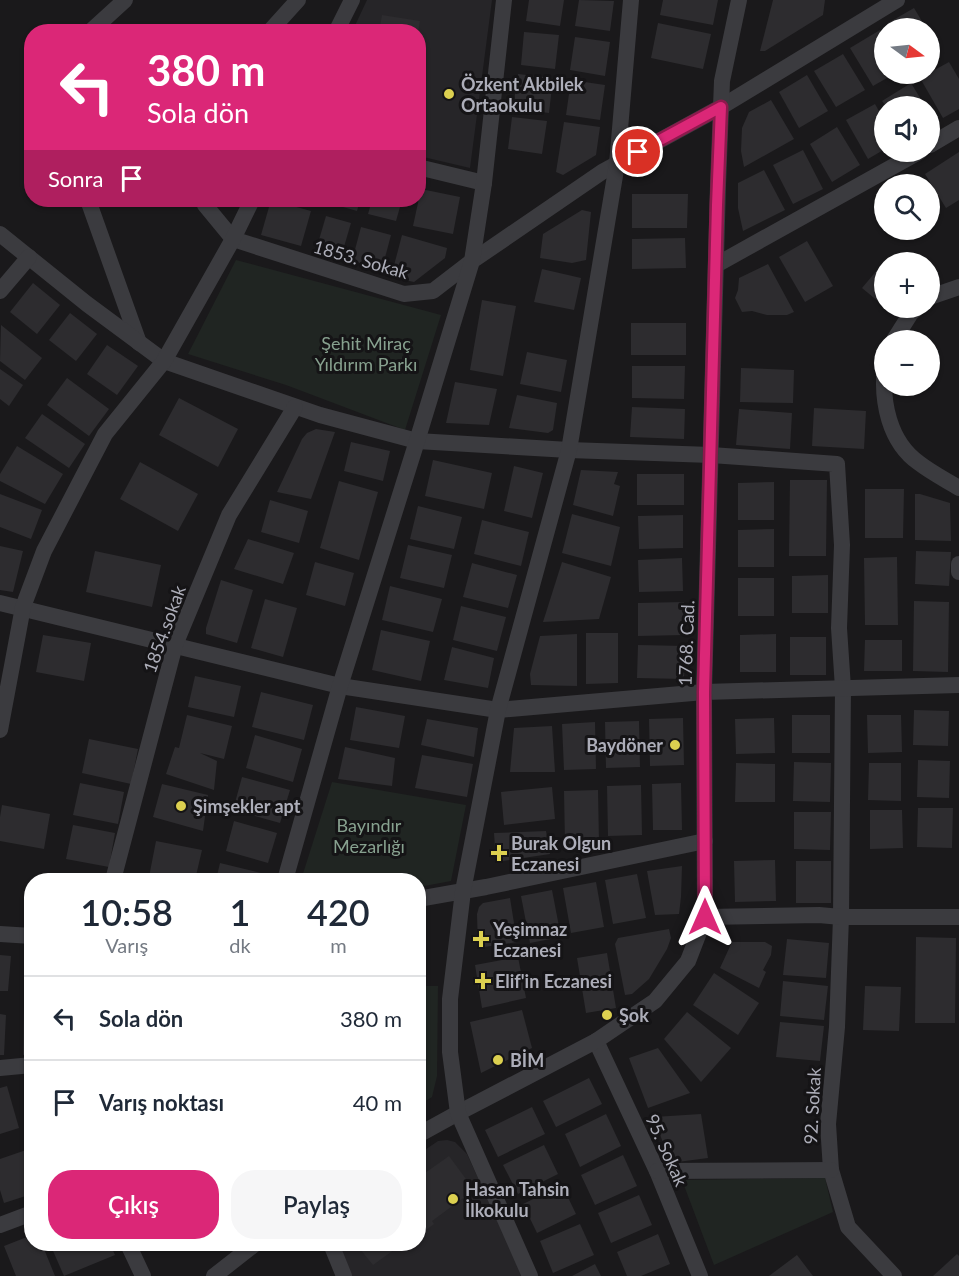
<!DOCTYPE html>
<html lang="tr">
<meta charset="utf-8">
<style>
:root{--surface:#fff;--page:#f6f6f7;--text:#1f2937;--muted:#747a83;--line:#e0e1e3;--accent:#db2777}
body{margin:0;font-family:Lato,sans-serif;background:var(--page);color:var(--text);height:100vh;display:flex;flex-direction:column;font-size:22px;white-space:nowrap}
*{box-sizing:border-box;margin:0}
p{font-size:20px;color:var(--muted)}
.icon{flex:none;width:33px;height:33px;fill:none;stroke:currentColor;stroke-width:2;stroke-linecap:round;stroke-linejoin:round}
.map{position:relative;flex:1;overflow:hidden}
.details{position:absolute;left:24px;top:873px;width:402px;height:378px;display:flex;flex-direction:column;background:var(--surface);border-radius:24px;box-shadow:0 2px 4px #0004}
.details>*{flex:none}
.guide{position:absolute;left:24px;top:24px;width:402px;height:183px;border-radius:24px;box-shadow:0 2px 4px #0004;background:#db2777;color:#fff;overflow:hidden}
.needle{width:39px;rotate:105deg}
.buttons{position:absolute;left:874px;top:18px;display:grid;gap:12px}
.buttons a{display:grid;place-items:center;width:66px;height:66px;border-radius:50%;background:var(--surface);box-shadow:0 2px 4px #0004;font-size:30px}
.pin{position:absolute;display:grid;place-items:center;width:51px;height:51px;color:#fff;margin:-26px;border:3px solid #fff;border-radius:50%;box-shadow:0 2px 6px #0007}
.me{position:absolute;width:66px;margin:-33px;rotate:0deg;stroke-linejoin:round;filter:drop-shadow(0 0 4px #0008)}
.turn{display:flex;align-items:center;gap:21px;height:126px;padding:0 24px;font-size:27px}
.turn .icon{width:78px;height:78px;stroke-width:2.5}
.turn b{display:block;font-size:42px;line-height:51px}
.then{display:flex;align-items:center;height:57px;padding:0 24px;background:#0003;gap:12px;font-size:22px}
.eta{display:flex;justify-content:space-evenly;align-items:center;height:102px;text-align:center}
.eta b{font-size:36px;font-weight:600;line-height:42px}
.cta{display:flex;gap:12px;margin-top:auto;padding:12px 24px}
.cta a{flex:1;height:69px;border-radius:24px;background:var(--accent);color:#fff;font-size:24px;font-weight:600;line-height:69px;text-align:center}
.cta a+a{background:var(--page);color:var(--text)}
ul{padding:0;list-style:none}
li{display:flex;align-items:center;gap:18px;height:84px;padding:0 24px;border-top:2px solid var(--line)}
li div{flex:1}
li b{display:block;font-size:22px}
li em{font-style:normal}
.map>svg:first-child{display:block}
.built{fill:#262528}
.green{fill:#202522}
.building{fill:#2d2c2f}
.lines{fill:none;stroke-linecap:round;stroke-linejoin:round}
.minor{stroke:#3b3b3f;stroke-width:16}
.route-casing{stroke:#8e194d;stroke-width:15}
.route{stroke:#db2777;stroke-width:10}
.poi-dot{fill:#dcd050;stroke:#151416;stroke-width:2}
.labels{text-anchor:middle;dominant-baseline:central;stroke-width:6;stroke-linejoin:round;paint-order:stroke}
.poi-label{font-size:18px;font-weight:bold;fill:#adaeb9;stroke:#151416;text-anchor:start}
.street-label{font-size:18px;fill:#adaeb9;stroke:#151416}
.park-label{font-size:18px;fill:#87a18f;stroke:#151416}
</style>
<div class="map">
<svg width="959" height="1276" viewBox="0 0 959 1276">
<rect width="100%" height="100%" fill="#1a191b"/>
<g class="built">
<polygon points="367,0 492,0 470,168 419,156 418,32 352,32"/>
<polygon points="447,1140 455,1142 467,1154 523,1276 348,1276 338,1244 418,1244 419,1154 438,1141"/>
</g>
<g class="green">
<polygon points="236,260 441,315 405,430 286,385 188,354"/>
<polygon points="332,782 466,805 451,881 419,887 418,880 301,880"/>
<polygon points="419,986 438,986 437,1076 432,1097 419,1105"/>
<polygon points="825,1178 833,1212 714,1265 682,1180"/>
</g>
<g class="building">
<polygon points="529,0 564,0 560,26 526,21"/>
<polygon points="579,0 614,1 610,31 575,26"/>
<polygon points="663,0 718,0 713,25 660,15"/>
<polygon points="773,0 825,0 823,15 765,51 760,51"/>
<polygon points="914,8 926,28 891,28 888,23"/>
<polygon points="382,15 420,21 418,32 379,32"/>
<polygon points="658,23 711,34 703,69 651,58"/>
<polygon points="880,30 885,39 885,74 894,74 873,86 850,48"/>
<polygon points="524,32 559,35 555,69 521,65"/>
<polygon points="575,37 610,42 605,76 570,70"/>
<polygon points="843,54 865,90 836,107 814,71"/>
<polygon points="949,62 959,79 959,109 943,118 920,78"/>
<polygon points="518,74 553,78 549,113 513,108"/>
<polygon points="807,75 828,111 799,128 779,92"/>
<polygon points="571,80 605,85 600,120 566,115"/>
<polygon points="911,83 925,106 886,106 882,101"/>
<polygon points="771,100 794,139 744,167 741,151 742,128 749,112"/>
<polygon points="875,104 885,122 885,149 868,159 846,120"/>
<polygon points="512,117 547,121 542,154 508,149"/>
<polygon points="564,122 600,127 596,155 563,175 556,172"/>
<polygon points="837,127 860,165 832,182 810,144"/>
<polygon points="803,150 823,189 793,204 773,165"/>
<polygon points="959,152 959,200 946,208 925,174"/>
<polygon points="764,170 785,210 743,231 738,208 738,183"/>
<polygon points="421,189 460,197 453,234 413,226"/>
<polygon points="632,194 688,194 687,228 632,228"/>
<polygon points="271,200 311,211 301,246 261,235"/>
<polygon points="330,200 360,200 357,211 329,203"/>
<polygon points="372,200 402,200 396,221 368,214"/>
<polygon points="582,210 591,212 586,260 572,263 540,258 543,234"/>
<polygon points="326,216 351,223 341,257 316,250"/>
<polygon points="361,227 391,235 382,269 352,261"/>
<polygon points="402,235 447,248 445,258 414,282 391,277"/>
<polygon points="685,238 686,268 632,269 632,239"/>
<polygon points="807,241 833,286 805,302 779,257"/>
<polygon points="884,262 885,263 885,307 862,288"/>
<polygon points="768,264 794,312 787,315 767,315 752,311 742,312 735,298 738,290 739,278"/>
<polygon points="542,269 581,278 574,310 534,302"/>
<polygon points="33,283 60,305 37,334 10,312"/>
<polygon points="482,300 516,306 503,376 470,370"/>
<polygon points="70,313 97,334 76,361 49,340"/>
<rect x="631" y="323" width="55" height="32"/>
<polygon points="1,325 42,358 25,380 0,361"/>
<polygon points="107,345 138,366 117,395 87,374"/>
<polygon points="527,352 567,360 561,392 520,384"/>
<polygon points="632,366 685,366 684,399 632,398"/>
<polygon points="741,368 794,370 793,403 740,402"/>
<polygon points="0,369 23,385 9,406 0,399"/>
<polygon points="67,378 109,409 89,436 47,405"/>
<polygon points="455,382 497,389 489,425 446,423"/>
<polygon points="517,395 557,403 553,430 548,433 509,428"/>
<polygon points="179,398 238,429 218,467 159,435"/>
<polygon points="632,407 685,409 684,439 630,437"/>
<polygon points="814,408 866,411 864,449 812,446"/>
<polygon points="739,409 792,413 790,449 736,445"/>
<polygon points="42,414 85,444 69,468 25,438"/>
<polygon points="316,429 335,432 311,499 277,492 302,439 307,433"/>
<polygon points="351,442 390,451 383,481 344,471"/>
<polygon points="17,446 63,474 45,504 0,481 0,474"/>
<polygon points="433,460 492,473 484,509 425,496"/>
<polygon points="140,462 198,494 178,531 120,499"/>
<polygon points="514,466 543,473 532,518 504,511"/>
<polygon points="581,470 618,472 614,484 620,486 613,516 573,505"/>
<rect x="637" y="474" width="47" height="31"/>
<polygon points="790,480 827,480 826,556 789,556"/>
<polygon points="339,481 378,492 359,560 320,548"/>
<polygon points="774,482 774,520 738,520 738,483"/>
<polygon points="865,489 904,489 903,538 865,538"/>
<polygon points="0,494 42,510 31,539 0,527"/>
<polygon points="915,494 920,494 950,503 951,541 915,540"/>
<polygon points="270,500 308,511 299,543 261,532"/>
<polygon points="418,506 462,517 454,549 410,539"/>
<polygon points="572,514 620,527 611,566 562,553"/>
<polygon points="683,515 683,548 639,549 638,516"/>
<polygon points="482,520 529,532 521,566 474,554"/>
<polygon points="774,529 774,567 738,567 738,530"/>
<polygon points="248,539 294,553 283,584 234,569"/>
<polygon points="408,545 452,555 444,588 400,578"/>
<polygon points="0,546 23,551 13,592 0,590"/>
<polygon points="95,551 161,565 152,607 86,592"/>
<polygon points="916,551 951,552 949,586 915,584"/>
<polygon points="897,557 898,625 865,625 864,558"/>
<polygon points="682,558 683,591 639,592 638,560"/>
<polygon points="315,562 354,573 345,606 306,595"/>
<polygon points="562,562 611,577 599,619 543,622"/>
<polygon points="472,563 517,575 508,608 463,597"/>
<polygon points="828,575 828,613 792,613 792,576"/>
<rect x="738" y="578" width="36" height="38"/>
<polygon points="221,580 253,590 237,643 206,634 206,628"/>
<polygon points="390,586 442,599 433,632 382,620"/>
<polygon points="265,599 297,608 283,657 251,648"/>
<polygon points="914,601 949,602 948,672 913,671"/>
<polygon points="684,602 684,635 638,636 638,603"/>
<polygon points="461,606 506,617 497,651 453,640"/>
<polygon points="381,630 430,641 421,681 372,670"/>
<polygon points="586,633 618,633 618,683 586,684"/>
<polygon points="577,634 577,686 531,685 530,674 540,636"/>
<polygon points="776,634 776,672 740,672 740,635"/>
<polygon points="43,635 91,643 84,681 36,672"/>
<rect x="790" y="637" width="36" height="38"/>
<polygon points="865,640 902,640 902,671 864,671"/>
<polygon points="638,645 685,646 684,679 637,678"/>
<polygon points="452,647 494,658 488,688 444,680"/>
<polygon points="195,676 241,686 234,717 188,707"/>
<polygon points="261,692 313,705 304,740 252,727"/>
<polygon points="356,707 405,716 399,748 350,740"/>
<polygon points="914,710 949,711 948,746 913,745"/>
<polygon points="187,715 232,726 224,759 200,753 217,761 214,790 166,774 175,747 179,748"/>
<rect x="792" y="715" width="38" height="38"/>
<polygon points="867,715 901,715 902,752 868,753"/>
<polygon points="683,718 684,765 650,766 649,719"/>
<polygon points="774,718 775,753 736,754 735,719"/>
<polygon points="427,719 478,728 474,757 421,745"/>
<polygon points="639,721 640,767 606,768 605,722"/>
<polygon points="595,722 596,769 564,770 562,724"/>
<polygon points="552,726 555,772 510,772 514,728"/>
<polygon points="255,735 302,749 293,782 246,768"/>
<polygon points="89,739 138,749 131,784 82,773"/>
<polygon points="345,747 395,758 392,786 338,779"/>
<polygon points="422,755 473,764 467,797 415,788"/>
<polygon points="918,760 950,761 949,798 917,797"/>
<polygon points="794,762 831,763 830,802 793,801"/>
<polygon points="736,763 775,764 775,802 735,802"/>
<polygon points="869,763 901,763 901,801 868,800"/>
<polygon points="242,777 290,790 280,823 233,810"/>
<polygon points="80,783 124,792 118,824 73,815"/>
<polygon points="681,783 682,830 653,830 652,784"/>
<polygon points="162,784 208,795 203,831 153,817"/>
<polygon points="641,785 642,835 608,836 607,786"/>
<polygon points="552,787 555,819 504,825 501,792"/>
<polygon points="598,790 599,843 565,844 564,791"/>
<polygon points="2,805 50,814 44,849 0,841 0,817"/>
<polygon points="918,808 953,808 952,848 917,847"/>
<polygon points="870,810 902,810 903,848 870,849"/>
<polygon points="794,812 831,812 830,850 794,849"/>
<polygon points="234,821 277,833 268,863 226,851"/>
<polygon points="73,825 115,833 109,867 66,859"/>
<polygon points="546,831 550,854 496,862 494,833"/>
<polygon points="156,841 202,850 195,880 165,880 149,877"/>
<polygon points="775,860 776,901 735,902 734,861"/>
<rect x="796" y="861" width="35" height="42"/>
<polygon points="220,863 265,874 263,880 216,880"/>
<polygon points="682,866 681,897 679,914 655,915 647,871"/>
<polygon points="75,874 102,880 74,880"/>
<polygon points="637,874 646,918 613,924 605,880"/>
<polygon points="596,882 604,927 571,933 563,888"/>
<polygon points="552,890 561,937 530,943 521,896"/>
<polygon points="510,898 517,942 478,948 477,914 479,907 483,903"/>
<polygon points="669,929 671,938 667,949 649,979 632,994 625,995 615,944 618,938"/>
<polygon points="916,937 956,938 955,1023 915,1023"/>
<polygon points="787,939 829,943 826,978 783,975"/>
<polygon points="732,942 765,942 772,946 771,955 763,970 766,972 759,988 720,968"/>
<polygon points="607,953 616,1008 586,1013 577,958"/>
<polygon points="0,955 11,956 8,991 0,991"/>
<polygon points="518,957 526,998 482,1008 475,965"/>
<polygon points="714,973 759,1003 738,1035 693,1005"/>
<polygon points="783,981 828,986 824,1020 780,1016"/>
<polygon points="865,986 901,987 899,1031 863,1030"/>
<polygon points="24,1004 32,1005 32,1053 23,1055"/>
<polygon points="522,1010 532,1048 481,1073 470,1022"/>
<polygon points="687,1012 731,1048 701,1082 664,1039"/>
<polygon points="0,1014 6,1015 4,1055 0,1055"/>
<polygon points="780,1022 824,1026 820,1061 776,1057"/>
<polygon points="658,1048 690,1093 648,1108 629,1058"/>
<polygon points="589,1078 602,1104 556,1127 543,1101"/>
<polygon points="7,1086 19,1128 0,1134 0,1088"/>
<polygon points="532,1107 545,1134 498,1157 485,1130"/>
<polygon points="606,1114 621,1146 580,1167 565,1134"/>
<polygon points="701,1114 708,1158 670,1163 654,1117"/>
<polygon points="544,1145 558,1174 518,1194 503,1165"/>
<polygon points="26,1150 32,1167 32,1194 4,1203 0,1190 0,1159"/>
<polygon points="623,1155 637,1186 595,1205 581,1175"/>
<polygon points="449,1156 474,1190 432,1221 434,1224 418,1236 418,1178"/>
<polygon points="562,1185 576,1214 537,1233 523,1204"/>
<polygon points="639,1195 652,1225 611,1243 598,1213"/>
<polygon points="580,1224 594,1255 553,1273 540,1241"/>
<polygon points="658,1234 670,1264 641,1276 627,1276 617,1252"/>
<polygon points="32,1235 32,1244 42,1244 55,1276 16,1276 4,1246"/>
<polygon points="50,1244 110,1244 115,1255 64,1276"/>
<polygon points="356,1244 402,1244 373,1265"/>
<polygon points="957,1254 959,1256 959,1276 933,1276"/>
<polygon points="797,1255 813,1276 769,1276"/>
<polygon points="595,1264 601,1276 572,1276"/>
</g>
<g class="lines">
<g class="minor">
<polyline points="90,32 125,0"/>
<polyline points="269,32 298,0"/>
<polyline points="336,32 352,0"/>
<polyline points="930,145 959,128"/>
<polyline points="418,167 484,183"/>
<polyline points="88,200 139,343"/>
<polyline points="203,200 205,205 233,239 404,294 433,291 472,261 602,172 721,107 897,0"/>
<polyline points="0,234 87,304 164,361 320,415 417,441 569,450 711,455 837,464 842,545 839,628 843,688 841,917 837,1027 828,1124 831,1170 848,1227 894,1276"/>
<polyline points="716,265 919,152"/>
<polyline points="0,291 29,257"/>
<polyline points="930,297 959,287"/>
<polyline points="894,340 911,313 917,308"/>
<path d="M885,367c-4,34 4,75 34,96 13,10 27,17 40,25"/>
<polyline points="959,564 959,572"/>
<polyline points="0,603 340,686 498,710 704,692 959,685"/>
<polyline points="0,730 23,607 44,551 105,434 164,361 233,239 252,200"/>
<polyline points="113,880 175,645 229,515 295,407"/>
<polyline points="285,880 340,686 417,441 472,261 484,183 504,0"/>
<polyline points="418,899 486,887 705,841"/>
<polyline points="705,917 819,915 841,917 959,917"/>
<polyline points="0,934 32,936"/>
<polyline points="596,1041 657,1171 700,1276"/>
<polyline points="0,1068 32,1065"/>
<polyline points="418,1135 458,1113 596,1041 655,1001 688,961 705,917 704,692 718,185 722,81 739,0"/>
<polyline points="657,1171 831,1170"/>
<polyline points="0,1225 32,1213"/>
<polyline points="128,1244 143,1276"/>
<polyline points="331,1244 344,1276"/>
<polyline points="214,1276 255,1244"/>
<polyline points="530,1276 458,1113 450,1052 450,999 463,891 498,710 569,450 617,164 631,0"/>
</g>
</g>
<g class="lines">
<g class="route-casing">
<polyline id="route" points="638,152 721,107 717,205 704,692 705,917"/>
</g>
<use href="#route" class="route"/>
</g>
<g class="poi-dot">
<circle cx="449" cy="94" r="6"/>
<circle cx="675" cy="745" r="6"/>
<circle cx="181" cy="806" r="6"/>
<path d="M496 844h6v6h6v6h-6v6h-6v-6h-6v-6h6z"/>
<path d="M478 930h6v6h6v6h-6v6h-6v-6h-6v-6h6z"/>
<path d="M480 972h6v6h6v6h-6v6h-6v-6h-6v-6h6z"/>
<circle cx="607" cy="1015" r="6"/>
<circle cx="498" cy="1060" r="6"/>
<circle cx="453" cy="1199" r="6"/>
</g>
<g class="labels">
<g class="poi-label">
<text x="461" y="84">Özkent Akbilek<tspan x="461" dy="21">Ortaokulu</tspan></text>
<text x="663" y="745" text-anchor="end">Baydöner</text>
<text x="193" y="806">Şimşekler apt</text>
<text x="511" y="843">Burak Olgun<tspan x="511" dy="21">Eczanesi</tspan></text>
<text x="493" y="929">Yeşimnaz<tspan x="493" dy="21">Eczanesi</tspan></text>
<text x="495" y="981">Elif'in Eczanesi</text>
<text x="619" y="1015">Şok</text>
<text x="510" y="1060">BİM</text>
<text x="465" y="1189">Hasan Tahsin<tspan x="465" dy="21">İlkokulu</tspan></text>
</g>
<g class="street-label">
<text transform="translate(361 259) rotate(16)">1853. Sokak</text>
<text transform="translate(164 629) rotate(-70)">1854.sokak</text>
<text transform="translate(686 643) rotate(-88)">1768. Cad.</text>
<text transform="translate(812 1106) rotate(-87)">92. Sokak</text>
<text transform="translate(667 1150) rotate(66)">95. Sokak</text>
</g>
<g class="park-label">
<text x="366" y="343">Şehit Miraç<tspan x="366" dy="21">Yıldırım Parkı</tspan></text>
<text x="369" y="825">Bayındır<tspan x="369" dy="21">Mezarlığı</tspan></text>
</g>
</g>
</svg>
<div class="buttons">
<a><svg class="needle" viewBox="-14 -14 28 28"><path d="M0-13l5 13h-10z" fill="#e53935"/><path d="M0 13l5-13h-10z" fill="#747a83"/></svg></a>
<a><svg class="icon" aria-label="sound" viewBox="0 0 24 24"><path d="M4 9h4l5-4v14l-5-4H4zM17 9q2 3 0 6"/></svg></a>
<a><svg class="icon" aria-label="search" viewBox="0 0 24 24"><circle cx="10" cy="10" r="6"/><path d="M15 15l6 6"/></svg></a>
<a>+</a>
<a>−</a>
</div>
<div class="pin" style="left:638px;top:152px;background:#d93025"><svg class="icon" aria-label="arrive" viewBox="0 0 24 24"><path d="M6 21V4h12l-3 4 3 4H6"/></svg></div>
<svg class="me" style="left:705px;top:917px" viewBox="-20 -20 40 40"><path d="M0-17L14 15 0 8-14 15z" fill="#db2777" stroke="#fff" stroke-width="4"/></svg>
<div class="guide">
<div class="turn"><svg class="icon" aria-label="left" viewBox="0 0 24 24"><path d="M17 20v-9H6M10 6l-5 5 5 5"/></svg><div><b>380 m</b>Sola dön</div></div>
<div class="then">Sonra<svg class="icon" aria-label="arrive" viewBox="0 0 24 24"><path d="M6 21V4h12l-3 4 3 4H6"/></svg></div>
</div>
<section class="details">
<div class="eta">
<div><b>10:58</b><p>Varış</p></div>
<div><b>1</b><p>dk</p></div>
<div><b>420</b><p>m</p></div>
</div>
<ul>
<li><svg class="icon" aria-label="left" viewBox="0 0 24 24"><path d="M17 20v-9H6M10 6l-5 5 5 5"/></svg><div><b>Sola dön</b></div><em>380 m</em></li>
<li><svg class="icon" aria-label="arrive" viewBox="0 0 24 24"><path d="M6 21V4h12l-3 4 3 4H6"/></svg><div><b>Varış noktası</b></div><em>40 m</em></li>
</ul>
<div class="cta"><a>Çıkış</a><a>Paylaş</a></div>
</section>
</div>
